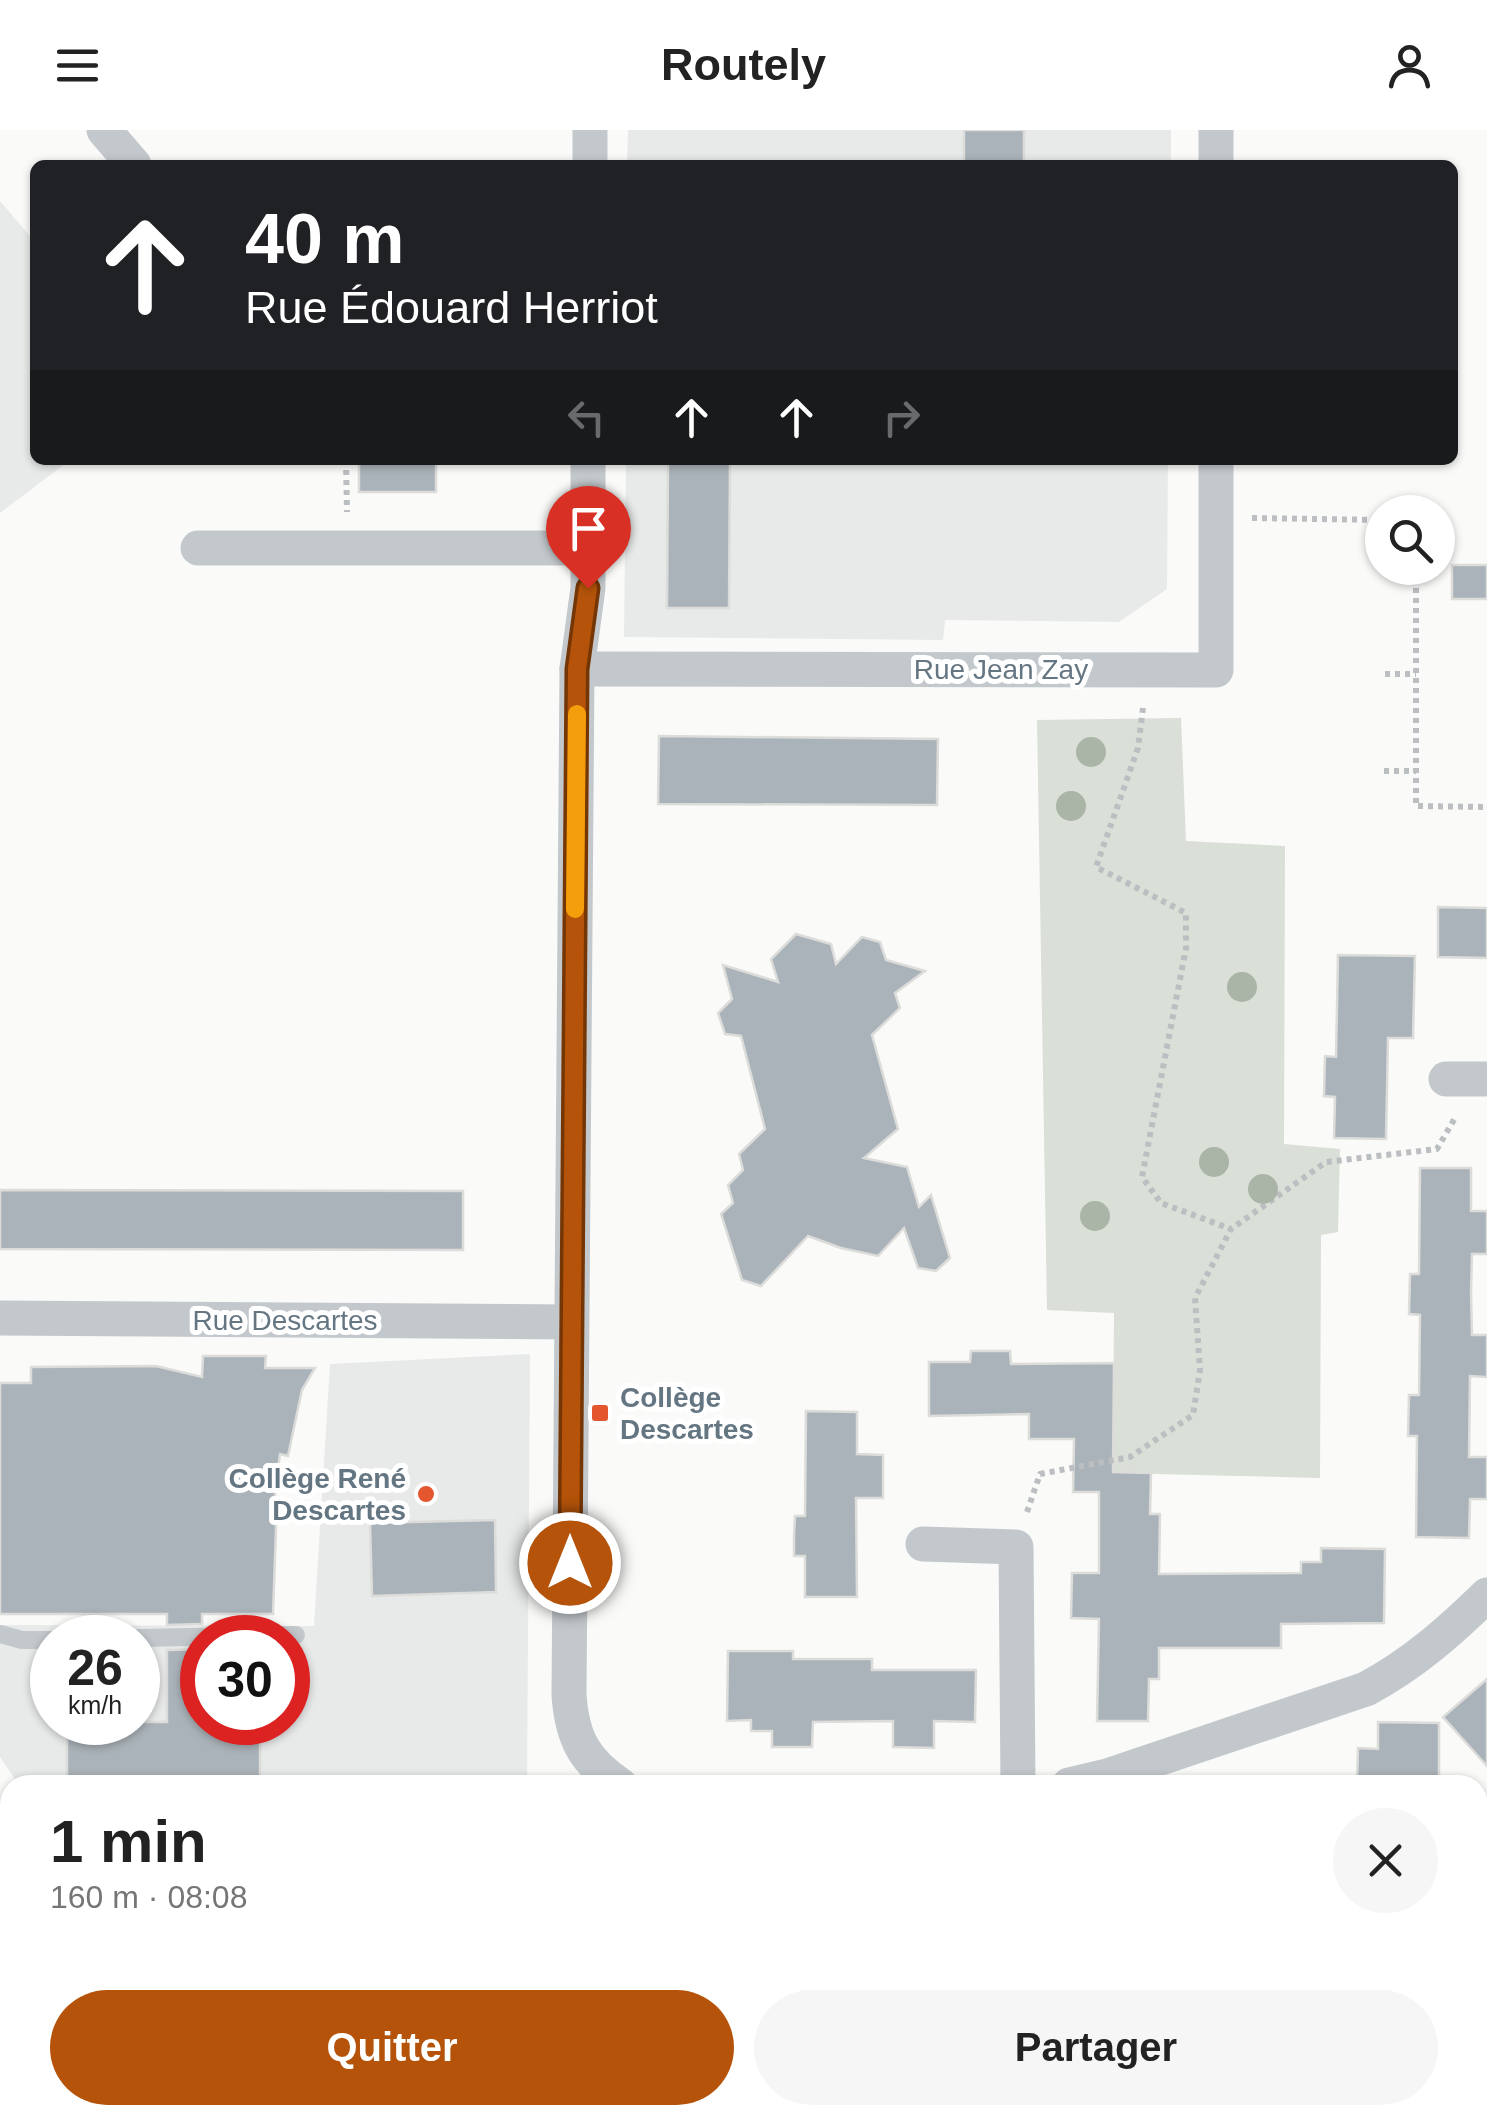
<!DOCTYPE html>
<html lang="fr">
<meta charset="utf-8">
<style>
:root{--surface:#fff;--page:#f6f6f6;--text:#222;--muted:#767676;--accent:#b45309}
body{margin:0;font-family:Arial,sans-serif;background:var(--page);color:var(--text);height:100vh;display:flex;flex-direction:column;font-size:38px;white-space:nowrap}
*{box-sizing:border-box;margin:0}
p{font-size:32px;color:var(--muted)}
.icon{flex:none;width:55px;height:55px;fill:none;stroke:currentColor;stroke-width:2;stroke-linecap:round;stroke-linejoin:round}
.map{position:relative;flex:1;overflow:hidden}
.details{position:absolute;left:0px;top:1645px;width:1488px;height:350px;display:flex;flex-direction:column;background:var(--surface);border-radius:30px 30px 0 0;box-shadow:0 2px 8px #0004}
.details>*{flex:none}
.banner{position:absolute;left:30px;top:30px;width:1428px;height:305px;border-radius:15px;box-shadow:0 2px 8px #0004;background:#202124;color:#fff;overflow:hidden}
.buttons{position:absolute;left:1365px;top:365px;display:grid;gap:20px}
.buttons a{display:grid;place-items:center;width:90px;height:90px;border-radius:50%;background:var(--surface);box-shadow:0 2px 8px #0004;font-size:50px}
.speed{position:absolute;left:30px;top:1485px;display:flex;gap:20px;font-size:50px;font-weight:700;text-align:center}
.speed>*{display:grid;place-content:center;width:130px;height:130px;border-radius:50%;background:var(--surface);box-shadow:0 2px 8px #0004;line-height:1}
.speed small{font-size:25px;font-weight:400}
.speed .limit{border:15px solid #d22;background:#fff;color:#111}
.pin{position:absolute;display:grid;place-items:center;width:85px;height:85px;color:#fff;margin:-102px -42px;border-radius:50% 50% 50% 0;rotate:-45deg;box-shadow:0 0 10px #0007}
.pin .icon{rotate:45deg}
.me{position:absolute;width:110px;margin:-55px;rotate:0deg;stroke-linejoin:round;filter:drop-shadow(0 0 8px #0008)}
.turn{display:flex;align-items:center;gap:35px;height:210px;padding:0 50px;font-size:45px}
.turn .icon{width:130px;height:130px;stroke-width:2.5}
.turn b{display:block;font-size:70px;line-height:85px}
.lanes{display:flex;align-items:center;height:95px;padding:0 50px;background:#0003;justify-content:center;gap:50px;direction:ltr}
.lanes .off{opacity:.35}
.round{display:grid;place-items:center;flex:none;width:105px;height:105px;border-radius:52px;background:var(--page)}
.head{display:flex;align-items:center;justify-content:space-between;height:170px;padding:0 50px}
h1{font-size:60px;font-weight:700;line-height:75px}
.primary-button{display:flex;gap:20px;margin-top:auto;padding:20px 50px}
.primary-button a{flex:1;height:115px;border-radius:60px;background:var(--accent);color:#fff;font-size:40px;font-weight:700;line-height:115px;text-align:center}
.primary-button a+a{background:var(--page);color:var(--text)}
header{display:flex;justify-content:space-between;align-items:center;height:130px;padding:0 50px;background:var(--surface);font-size:45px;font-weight:700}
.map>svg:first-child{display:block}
.built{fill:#e8e9e9;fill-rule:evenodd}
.green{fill:#dadfd7}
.building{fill:#aab3b9;stroke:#dcdcda;stroke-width:2.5}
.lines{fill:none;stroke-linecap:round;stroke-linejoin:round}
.path{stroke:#bbbfc2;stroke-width:6;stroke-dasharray:5 5;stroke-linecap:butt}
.lane{stroke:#c3c8cc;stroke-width:18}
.street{stroke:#c3c8cc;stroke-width:35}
.tree{fill:#aab4a7}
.route-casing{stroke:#753606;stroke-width:25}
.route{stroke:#b45309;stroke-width:18}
.slow{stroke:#f59e0b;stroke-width:18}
.poi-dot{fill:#e4572e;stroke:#fff;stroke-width:4}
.labels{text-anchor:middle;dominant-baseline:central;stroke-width:10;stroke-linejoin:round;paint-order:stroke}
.street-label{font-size:28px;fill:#657683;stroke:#fff}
.poi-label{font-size:28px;font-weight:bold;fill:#657683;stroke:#fff;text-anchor:start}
</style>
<header><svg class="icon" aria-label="menu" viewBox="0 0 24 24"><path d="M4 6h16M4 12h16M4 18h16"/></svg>Routely<svg class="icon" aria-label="person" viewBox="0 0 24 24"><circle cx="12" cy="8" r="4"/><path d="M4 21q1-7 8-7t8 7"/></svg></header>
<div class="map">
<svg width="1487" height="1995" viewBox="0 0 1487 1995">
<rect width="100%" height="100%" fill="#fafaf8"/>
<g class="built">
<polygon points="628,0 1171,0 1171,35 627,35"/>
<polygon points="0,71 35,112 35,330 70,330 0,383"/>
<polygon points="626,330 1168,330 1167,459 1119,492 945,490 943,510 624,507"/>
<path d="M530,1224l-3,431h-508l-19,-28v-132l314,1 16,-262zM52,1508h86v84h-86zM202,1508h86v84h-86z"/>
<rect x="109" y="1985" width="749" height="10"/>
</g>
<polygon class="green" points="1181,588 1186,711 1285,716 1284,1014 1340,1019 1338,1102 1321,1105 1320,1348 1073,1342 1078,1325 1113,1324 1114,1183 1047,1180 1037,590"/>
<g class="building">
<rect x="964" y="0" width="60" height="35"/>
<rect x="359" y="330" width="77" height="32"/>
<polygon points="668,330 730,330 729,478 667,478"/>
<rect x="1452" y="435" width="35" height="34"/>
<polygon points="659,606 938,609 937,675 658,674"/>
<polygon points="1438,777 1487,778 1487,828 1438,827"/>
<polygon points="796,804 831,814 836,834 862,807 880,812 886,830 925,841 895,863 900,878 872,905 898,999 864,1028 907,1037 919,1077 931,1065 950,1128 936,1141 918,1138 904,1098 878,1126 841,1118 808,1106 761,1156 742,1150 721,1084 733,1073 728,1055 743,1040 739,1024 765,999 741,906 725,904 718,883 732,869 723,835 778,852 771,829"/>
<polygon points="1338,825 1415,826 1413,908 1388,908 1386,1009 1334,1008 1335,967 1324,966 1325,926 1336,927"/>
<polygon points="1420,1038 1471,1038 1471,1081 1487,1081 1487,1124 1472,1124 1471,1161 1472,1205 1487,1205 1487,1247 1470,1246 1469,1327 1487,1327 1487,1369 1470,1369 1469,1408 1416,1407 1417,1306 1408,1306 1409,1265 1419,1265 1420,1185 1409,1184 1410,1144 1419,1144"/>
<polygon points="0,1060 463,1061 463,1120 0,1119"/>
<polygon points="971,1221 1010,1221 1011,1234 1114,1233 1113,1342 1151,1343 1150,1384 1160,1384 1159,1444 1301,1443 1301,1432 1321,1432 1321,1418 1385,1419 1384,1493 1281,1494 1281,1518 1159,1518 1159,1549 1149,1549 1148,1591 1097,1591 1099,1489 1071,1488 1072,1443 1099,1443 1099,1362 1073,1362 1074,1309 1029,1309 1029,1284 929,1286 929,1232 970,1232"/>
<polygon points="203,1226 266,1226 265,1238 315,1238 302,1260 288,1326 280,1324 275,1360 276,1398 273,1484 202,1484 202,1494 167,1495 167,1484 0,1484 0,1253 31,1253 31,1237 156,1236 202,1247"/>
<polygon points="806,1281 857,1282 857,1324 883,1325 883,1368 856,1368 857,1467 805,1467 805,1426 794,1426 794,1405 795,1386 805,1386"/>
<polygon points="495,1390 496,1462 372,1466 370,1393"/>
<polygon points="202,1519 202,1592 260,1592 260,1655 67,1655 67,1592 167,1592 167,1520"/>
<polygon points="728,1521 793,1521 793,1529 872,1529 872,1540 976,1540 975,1592 934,1591 934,1618 893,1617 893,1591 813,1592 812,1617 772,1617 772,1601 751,1601 751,1590 727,1591"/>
<polygon points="1487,1549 1487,1636 1443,1587"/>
<polygon points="1378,1592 1439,1593 1439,1655 1357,1655 1358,1618 1378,1619"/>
</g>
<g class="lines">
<g class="path">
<polyline points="346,330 347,382"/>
<polyline points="1252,388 1382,390"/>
<polyline points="1416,438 1416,676 1487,677"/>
<polyline points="1385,544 1416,544"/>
<polyline points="1143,578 1138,618 1096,737 1186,783 1186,818 1142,1047 1161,1073 1231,1099"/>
<polyline points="1384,641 1416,641"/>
<polyline points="1027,1382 1040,1344 1130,1327 1193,1285 1200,1240 1195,1168 1231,1099 1326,1032 1437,1019 1455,988"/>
</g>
<g class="lane">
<polyline points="0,1504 22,1510 52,1510"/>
<polyline points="138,1508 296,1505"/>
</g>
<g class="street">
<polyline points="104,0 134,35"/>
<polyline points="590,35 590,0"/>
<polyline points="1216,35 1216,0"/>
<path d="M588,330v128l-11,81 -8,1026c3,43 15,66 51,90"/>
<polyline points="198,418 588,418"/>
<polyline points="577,539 1216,540 1216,330"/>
<polyline points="1446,949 1487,949"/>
<polyline points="0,1188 571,1192"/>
<polyline points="923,1414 1016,1417 1018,1655"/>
<path d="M1069,1655l38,-9 259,-87c47,-25 84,-58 121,-94"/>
</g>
</g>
<g class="tree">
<circle cx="1091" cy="622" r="15"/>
<circle cx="1071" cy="676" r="15"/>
<circle cx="1242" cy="857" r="15"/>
<circle cx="1214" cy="1032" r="15"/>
<circle cx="1263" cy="1059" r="15"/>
<circle cx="1095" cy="1086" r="15"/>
</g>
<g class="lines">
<g class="route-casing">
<polyline id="route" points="570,1433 577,539 588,458"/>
</g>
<use href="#route" class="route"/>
<polyline class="slow" points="575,779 577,584"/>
</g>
<g class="poi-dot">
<rect x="590" y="1273" width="20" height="20" rx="5"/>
<circle cx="426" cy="1364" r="10"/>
</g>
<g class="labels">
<g class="street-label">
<text x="1001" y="539">Rue Jean Zay</text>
<text x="285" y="1190">Rue Descartes</text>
</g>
<g class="poi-label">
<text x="620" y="1267">Collège<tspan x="620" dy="32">Descartes</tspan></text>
<text x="406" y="1348" text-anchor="end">Collège René<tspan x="406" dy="32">Descartes</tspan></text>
</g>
</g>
</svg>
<div class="buttons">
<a><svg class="icon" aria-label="search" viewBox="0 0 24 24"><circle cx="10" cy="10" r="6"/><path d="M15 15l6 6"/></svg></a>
</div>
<div class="speed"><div>26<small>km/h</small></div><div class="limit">30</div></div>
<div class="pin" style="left:588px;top:458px;background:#d93025"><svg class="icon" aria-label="arrive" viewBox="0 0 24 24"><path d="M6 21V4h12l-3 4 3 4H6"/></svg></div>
<svg class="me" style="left:570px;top:1433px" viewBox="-20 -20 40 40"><circle r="17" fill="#b45309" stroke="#fff" stroke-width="3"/><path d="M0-11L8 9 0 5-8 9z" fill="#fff"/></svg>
<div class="banner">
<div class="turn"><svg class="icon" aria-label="ahead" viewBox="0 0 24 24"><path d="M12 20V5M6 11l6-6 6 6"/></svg><div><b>40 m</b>Rue Édouard Herriot</div></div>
<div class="lanes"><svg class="icon off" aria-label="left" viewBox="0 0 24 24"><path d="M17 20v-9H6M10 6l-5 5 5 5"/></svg><svg class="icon" aria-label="ahead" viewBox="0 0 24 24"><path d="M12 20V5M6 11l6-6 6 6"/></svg><svg class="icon" aria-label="ahead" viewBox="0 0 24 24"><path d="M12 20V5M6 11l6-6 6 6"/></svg><svg class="icon off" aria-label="right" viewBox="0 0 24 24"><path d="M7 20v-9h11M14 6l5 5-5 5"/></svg></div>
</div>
<section class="details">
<div class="head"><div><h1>1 min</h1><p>160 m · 08:08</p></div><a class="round"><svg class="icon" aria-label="close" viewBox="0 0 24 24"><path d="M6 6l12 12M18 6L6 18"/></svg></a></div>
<div class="primary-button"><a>Quitter</a><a>Partager</a></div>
</section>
</div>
